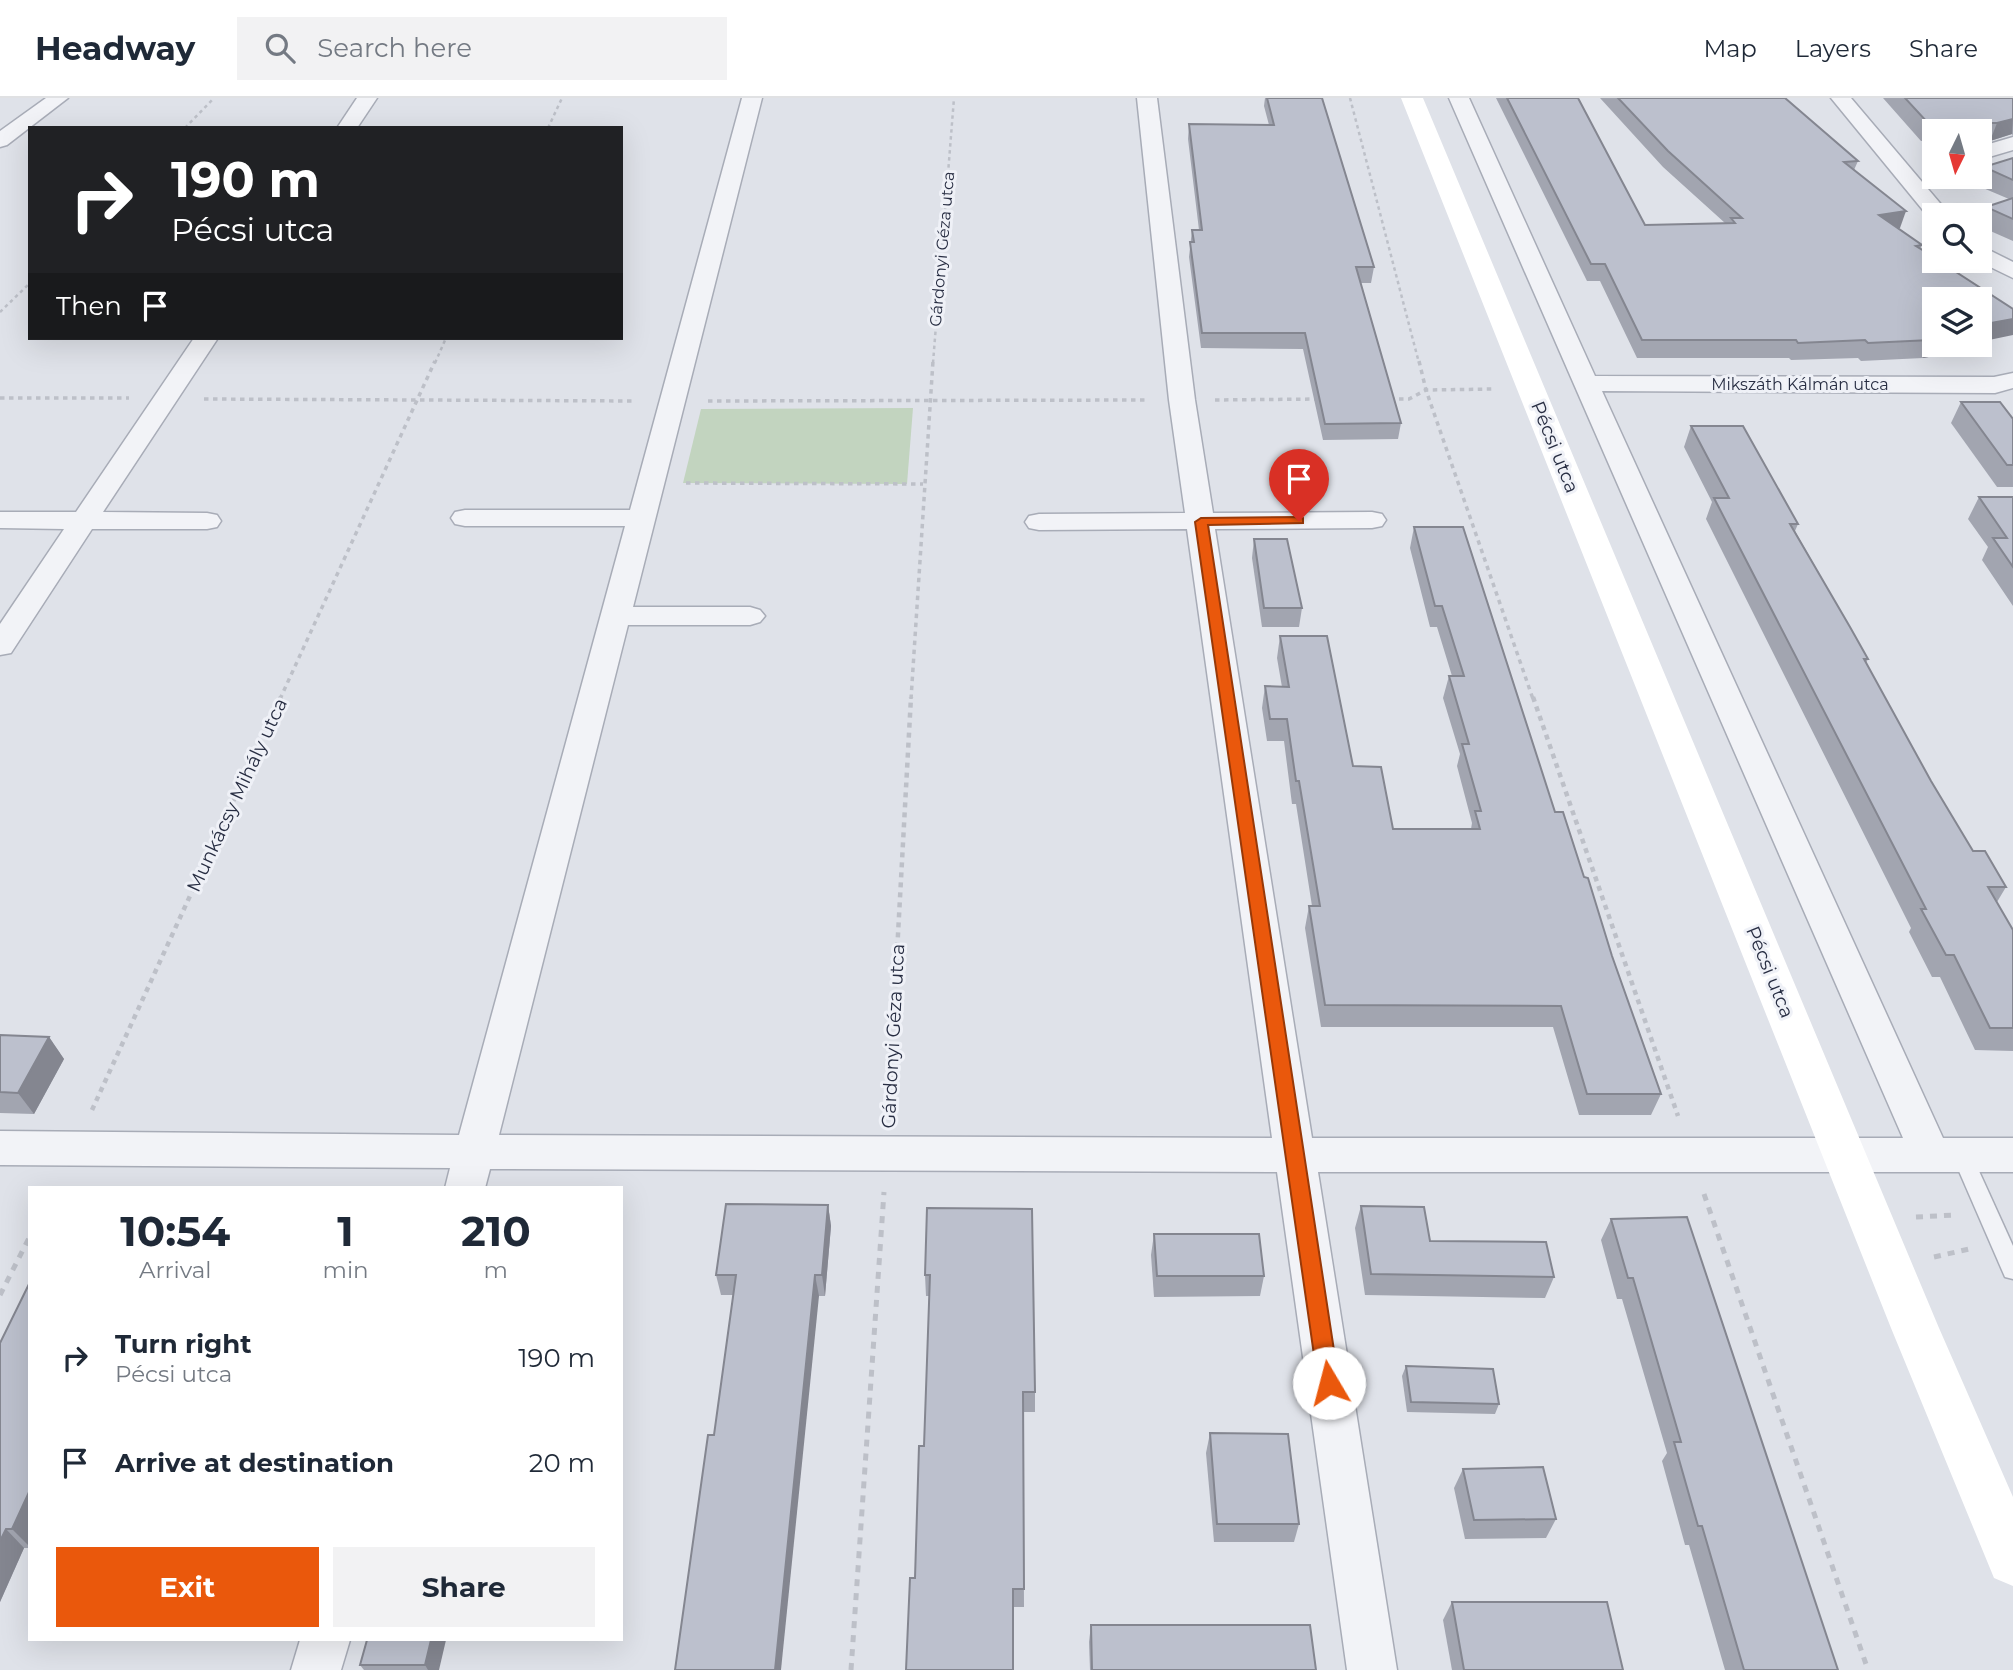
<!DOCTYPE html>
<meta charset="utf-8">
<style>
:root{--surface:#fff;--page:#f2f2f3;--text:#1f2937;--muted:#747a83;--line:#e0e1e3;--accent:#ea580c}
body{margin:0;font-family:Montserrat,sans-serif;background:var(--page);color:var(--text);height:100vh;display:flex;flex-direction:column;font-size:26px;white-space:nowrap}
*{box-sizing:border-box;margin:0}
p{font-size:23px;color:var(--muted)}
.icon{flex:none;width:38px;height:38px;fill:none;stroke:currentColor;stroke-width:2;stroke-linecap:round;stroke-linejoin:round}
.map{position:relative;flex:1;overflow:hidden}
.drawer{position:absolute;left:28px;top:1088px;width:595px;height:455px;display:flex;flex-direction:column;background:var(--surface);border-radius:0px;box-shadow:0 7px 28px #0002}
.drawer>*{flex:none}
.top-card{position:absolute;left:28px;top:28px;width:595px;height:214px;border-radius:0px;box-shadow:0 7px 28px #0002;background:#202124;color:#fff;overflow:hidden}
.needle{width:46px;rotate:185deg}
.fabs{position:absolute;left:1922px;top:21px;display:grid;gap:14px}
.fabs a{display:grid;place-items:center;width:70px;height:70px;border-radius:0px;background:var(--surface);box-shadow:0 7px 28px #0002;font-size:35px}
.pin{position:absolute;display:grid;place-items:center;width:60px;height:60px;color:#fff;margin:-72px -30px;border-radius:50% 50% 50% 0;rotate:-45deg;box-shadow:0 0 7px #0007}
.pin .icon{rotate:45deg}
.me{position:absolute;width:77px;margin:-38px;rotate:352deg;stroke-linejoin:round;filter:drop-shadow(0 0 5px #0008)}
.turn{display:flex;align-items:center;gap:24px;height:147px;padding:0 28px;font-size:32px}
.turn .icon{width:91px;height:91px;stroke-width:2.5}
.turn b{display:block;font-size:49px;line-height:60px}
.then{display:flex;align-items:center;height:66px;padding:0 28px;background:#0003;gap:14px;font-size:26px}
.eta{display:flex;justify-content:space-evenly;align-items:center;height:119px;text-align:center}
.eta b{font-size:42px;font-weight:700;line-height:49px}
.primary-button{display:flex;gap:14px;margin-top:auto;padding:14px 28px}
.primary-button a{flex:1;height:80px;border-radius:0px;background:var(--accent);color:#fff;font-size:28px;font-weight:700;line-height:80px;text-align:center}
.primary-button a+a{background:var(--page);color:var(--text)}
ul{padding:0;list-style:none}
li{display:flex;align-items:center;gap:21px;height:105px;padding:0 28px}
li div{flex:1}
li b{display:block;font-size:26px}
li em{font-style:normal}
header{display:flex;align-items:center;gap:42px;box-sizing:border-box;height:98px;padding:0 35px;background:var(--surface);border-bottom:2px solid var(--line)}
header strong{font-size:33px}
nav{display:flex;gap:38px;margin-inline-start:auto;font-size:24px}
.search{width:490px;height:63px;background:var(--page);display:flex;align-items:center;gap:18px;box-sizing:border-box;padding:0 24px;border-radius:0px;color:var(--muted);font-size:26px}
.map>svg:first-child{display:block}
.green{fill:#c2d4bf}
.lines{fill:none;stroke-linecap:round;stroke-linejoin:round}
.lane-casing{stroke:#a8acb7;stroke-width:3}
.street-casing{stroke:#a8acb7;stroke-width:3}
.path-far3{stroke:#bdc0c8;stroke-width:2.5;stroke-dasharray:3.5 3.5;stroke-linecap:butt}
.path-far2{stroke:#bdc0c8;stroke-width:3.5;stroke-dasharray:4.5 4.5;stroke-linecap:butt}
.path-far1{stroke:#bdc0c8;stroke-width:4.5;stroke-dasharray:5 5;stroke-linecap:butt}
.path{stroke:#bdc0c8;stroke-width:5;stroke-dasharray:7 7;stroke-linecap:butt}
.lane{fill:#f2f3f7;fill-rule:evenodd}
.street{fill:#f2f3f7;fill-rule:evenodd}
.secondary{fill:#fff;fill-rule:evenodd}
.wall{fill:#a2a5b0}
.shaded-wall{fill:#848690}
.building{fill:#bcc0cd;stroke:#848690;stroke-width:2}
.route{fill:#ea580c;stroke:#983908;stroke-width:2}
.labels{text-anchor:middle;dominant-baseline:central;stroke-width:6;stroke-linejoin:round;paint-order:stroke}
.far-street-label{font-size:16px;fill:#272d42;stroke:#eff1f7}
.street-label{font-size:19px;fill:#272d42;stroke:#eff1f7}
</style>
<header>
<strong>Headway</strong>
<div class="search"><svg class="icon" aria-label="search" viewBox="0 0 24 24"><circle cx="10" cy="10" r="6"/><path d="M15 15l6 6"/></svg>Search here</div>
<nav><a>Map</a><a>Layers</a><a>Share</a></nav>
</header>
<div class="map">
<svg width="2013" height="1572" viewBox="0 0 2013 1572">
<rect width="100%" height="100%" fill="#dfe2e9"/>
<polygon class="green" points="913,310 907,386 683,385 701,311"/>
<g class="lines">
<g class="lane-casing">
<polygon id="lane" points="1962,1049 1969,1051 2013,1148 2013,1181 2005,1179 1952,1057 1955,1051"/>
</g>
<g class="street-casing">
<g id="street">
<polygon points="46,0 68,0 7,47 0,49 0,33"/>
<polygon points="357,0 377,0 357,30 337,30"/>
<polygon points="742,0 762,0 633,509 750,509 760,512 765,518 760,524 750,527 628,527 499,1037 1272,1040 1187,431 1039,432 1029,430 1025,424 1029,418 1039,416 1185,415 1169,302 1137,0 1157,0 1195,302 1213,415 1372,414 1382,416 1386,422 1382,428 1372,430 1215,431 1312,1040 1903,1040 1449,0 1469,0 1595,278 1994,279 2013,275 2013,290 1995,295 1602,293 1943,1040 2013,1040 2013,1074 1318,1074 1397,1572 1347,1572 1277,1074 490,1071 485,1090 445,1090 450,1070 0,1067 0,1033 459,1037 625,428 465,428 455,426 451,420 455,414 465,412 630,412"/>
<polygon points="1831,0 1851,0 1950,117 1934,117 1934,122 1931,122"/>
<polygon points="2013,39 2013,52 1979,62 1979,49"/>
<polygon points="1979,147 2013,164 2013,180 1978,163"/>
<polygon points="194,240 218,240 103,414 207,415 217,417 221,423 217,429 207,431 92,431 11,555 0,557 0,526 64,431 0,430 0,414 76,414"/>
<polygon points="300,1542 350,1542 341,1572 291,1572"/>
</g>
</g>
<g class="path-far3">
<polyline points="1350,0 1419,265"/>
<polyline points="185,30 214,0"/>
<polyline points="548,30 562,0"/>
<polyline points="0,214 30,185"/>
<polyline points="435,265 446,240"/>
<polyline points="933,265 954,0"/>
</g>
<g class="path-far2">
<polyline points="1419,263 1426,292 1533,601"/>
<polyline points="0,300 129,300"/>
<polyline points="204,301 636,303"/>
<polyline points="1390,301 1409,301 1426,292 1495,291"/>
<polyline points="1215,302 1319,301"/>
<polyline points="708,303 1147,302"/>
<polyline points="686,385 923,386"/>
<polyline points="280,601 435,263"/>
<polyline points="911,601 933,263"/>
</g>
<g class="path-far1">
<polyline points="1533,599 1678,1018"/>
<polyline points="92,1012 281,599"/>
<polyline points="888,1019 911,599"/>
</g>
<g class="path">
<polyline points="1704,1096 1868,1572"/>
<polyline points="1916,1119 1956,1117"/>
<polyline points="1934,1159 1969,1151"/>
<polyline points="0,1197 30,1138"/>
<polyline points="851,1572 884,1094"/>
</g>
<use href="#lane" class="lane"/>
<use href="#street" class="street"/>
<polygon class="secondary" points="1401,0 1423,0 1939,1230 2013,1399 2013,1488 1994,1480 1891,1230"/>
</g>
<g class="wall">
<polygon points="1265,0 1322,0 1374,169 1371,185 1361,185 1401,325 1398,341 1323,342 1303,251 1201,250 1189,159 1192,132 1199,132 1188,41 1189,26 1269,27 1264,8"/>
<polygon points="1496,0 1578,0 1645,127 1725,125 1663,69 1600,0 1785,0 1858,63 1854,72 1900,130 1898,130 1922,147 1920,151 1989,242 1985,249 1923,260 1861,263 1858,260 1791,262 1789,260 1637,260 1600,183 1587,183"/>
<polygon points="1883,0 2013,0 2013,38 2012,36 1990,43 1979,43 1979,33 1934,33 1934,43 1921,43"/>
<polygon points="2013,60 2013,143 1979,128 1979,124 1986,109 2009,101 1976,87 1984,69"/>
<polygon points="1961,304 2013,321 2013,389 1997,389 1951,325"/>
<polygon points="1691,328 1798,426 1795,433 1868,561 1866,565 1931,683 1973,753 2006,789 1997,804 2013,832 2013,953 1975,952 1940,879 1932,879 1909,834 1911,830 1706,421 1712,404 1684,349"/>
<polygon points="1979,399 2013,399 2013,508 1982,462 1988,449 1968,421"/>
<polygon points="1414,429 1555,714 1584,779 1661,996 1651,1017 1579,1017 1553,929 1321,929 1305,830 1309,808 1312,808 1296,706 1292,706 1284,643 1267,643 1262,610 1265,588 1282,589 1277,560 1280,538 1353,668 1393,731 1471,731 1472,725 1457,668 1460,656 1443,600 1449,578 1452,578 1437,529 1430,529 1410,450"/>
<polygon points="1254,441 1302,510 1299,529 1262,529 1252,460"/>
<polygon points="0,937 49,939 64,961 34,1016 0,1015"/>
<polygon points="828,1107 831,1128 825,1198 819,1198 714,1337 733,1197 721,1197 716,1177"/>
<polygon points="1361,1108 1430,1143 1554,1179 1545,1200 1365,1197 1355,1130"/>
<polygon points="927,1110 1035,1294 1035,1314 1023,1314 1024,1509 1013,1509 915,1480 924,1348 929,1198 926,1198 925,1177"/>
<polygon points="1611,1121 1838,1572 1725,1572 1689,1447 1685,1447 1662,1363 1667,1355 1622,1201 1617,1201 1601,1142"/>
<polygon points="1154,1136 1264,1178 1260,1198 1154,1199 1151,1157"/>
<polygon points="30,1184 30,1450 24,1450 0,1504 0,1245"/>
<polygon points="1406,1268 1499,1306 1495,1316 1407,1314 1402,1278"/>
<polygon points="1210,1335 1299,1426 1294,1444 1214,1444 1206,1355"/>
<polygon points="1463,1371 1556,1421 1546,1440 1465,1441 1454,1390"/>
<polygon points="1452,1504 1623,1572 1452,1572 1443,1522"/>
<polygon points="1091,1527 1316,1572 1090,1572 1089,1544"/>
<polygon points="367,1542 439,1572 364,1572 360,1567"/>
</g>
<g class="shaded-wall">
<polygon points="2013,21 2012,36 1990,43 1997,25"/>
<polygon points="1906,113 1900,130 1873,133 1879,117"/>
<polygon points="2013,221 2013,237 1989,242 1985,249 1923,260 1931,242 1934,242 1934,247 1979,247 1979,234 1985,226"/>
<polygon points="49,939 64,961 34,1016 18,995"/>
<polygon points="828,1107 831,1128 825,1198 822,1177"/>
<polygon points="815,1177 819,1198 781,1572 775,1572"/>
<polygon points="30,1392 30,1449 12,1431"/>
<polygon points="6,1431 24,1450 0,1504 0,1443"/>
<polygon points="431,1542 446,1542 439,1572 428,1572 425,1567"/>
</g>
<g class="building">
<polygon points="1267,0 1322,0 1374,169 1356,169 1401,325 1325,326 1305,235 1202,235 1190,144 1194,144 1192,132 1202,132 1189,26 1274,27"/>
<polygon points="1507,0 1578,0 1645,127 1735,125 1731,120 1742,120 1668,53 1618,0 1785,0 1858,63 1844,64 1906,113 1879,117 1922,147 1916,148 1934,159 1934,163 1939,163 2013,211 2013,221 1985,226 1993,232 1979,234 1979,201 1934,201 1934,242 1931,242 1868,245 1865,242 1798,245 1796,242 1642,242 1605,166 1591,166"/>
<polygon points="1905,0 2013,0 2013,21 1997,25 1928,25"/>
<polygon points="2013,60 2013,82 1984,69"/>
<polygon points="2013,100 2013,121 1986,109"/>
<polygon points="1961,304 2000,304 2013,321 2013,367 2007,367"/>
<polygon points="1691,328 1743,328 1798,426 1790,426 1850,529 1868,561 1864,561 1931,683 1973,753 1985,753 2006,789 1988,789 2013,832 2013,930 1990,930 1954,857 1946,857 1921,811 1926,811 1714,400 1729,400"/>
<polygon points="1979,399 2013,399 2013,469 1993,440 2007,440"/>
<polygon points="1414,429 1463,429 1555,714 1563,714 1584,779 1588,780 1612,858 1661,996 1587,996 1561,908 1325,907 1309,808 1320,808 1299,683 1296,683 1287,621 1270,621 1265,588 1289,589 1280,538 1327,538 1353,668 1381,669 1393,731 1480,731 1475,713 1481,713 1462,646 1469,646 1449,578 1464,578 1442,508 1435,508"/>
<polygon points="1254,441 1287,441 1302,510 1264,510"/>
<polygon points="0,937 49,939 18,995 0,994"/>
<polygon points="726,1106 828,1107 822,1177 815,1177 775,1572 675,1572 708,1337 714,1337 736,1177 716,1177"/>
<polygon points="1361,1108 1424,1109 1430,1143 1546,1144 1554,1179 1371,1176"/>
<polygon points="927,1110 1032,1111 1035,1294 1023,1294 1024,1491 1013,1491 1013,1572 906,1572 910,1480 915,1480 919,1348 924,1348 930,1177 925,1177"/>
<polygon points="1687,1119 1838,1572 1744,1572 1702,1428 1698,1428 1674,1344 1681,1344 1633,1180 1628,1180 1611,1121"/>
<polygon points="1154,1136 1259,1136 1264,1178 1157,1178"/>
<polygon points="30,1184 30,1392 12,1431 6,1431 0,1443 0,1245"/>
<polygon points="1406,1268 1493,1271 1499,1306 1411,1304"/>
<polygon points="1210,1335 1288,1336 1299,1426 1217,1426"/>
<polygon points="1543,1369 1556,1421 1474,1422 1463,1371"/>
<polygon points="1452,1504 1607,1504 1623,1572 1464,1572"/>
<polygon points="1091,1527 1310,1527 1316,1572 1092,1572"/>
<polygon points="367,1542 431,1542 425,1567 360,1567"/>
</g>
<polygon class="route" points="1299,419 1303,420 1303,425 1208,427 1339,1285 1336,1291 1329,1294 1321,1291 1318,1285 1195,424 1201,420"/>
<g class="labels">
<g class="far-street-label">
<text transform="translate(942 151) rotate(-85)">Gárdonyi Géza utca</text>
<text x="1800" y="286">Mikszáth Kálmán utca</text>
</g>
<g class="street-label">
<text transform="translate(1555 349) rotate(68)">Pécsi utca</text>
<text transform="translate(237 697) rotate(-65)">Munkácsy Mihály utca</text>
<text transform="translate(1770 874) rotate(68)">Pécsi utca</text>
<text transform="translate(893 938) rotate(-87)">Gárdonyi Géza utca</text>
</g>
</g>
</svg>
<div class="fabs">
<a><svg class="needle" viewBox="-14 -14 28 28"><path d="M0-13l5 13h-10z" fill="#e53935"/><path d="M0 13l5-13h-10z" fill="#747a83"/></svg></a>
<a><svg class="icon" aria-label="search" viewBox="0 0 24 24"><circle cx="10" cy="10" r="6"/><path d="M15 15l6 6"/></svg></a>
<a><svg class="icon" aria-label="layers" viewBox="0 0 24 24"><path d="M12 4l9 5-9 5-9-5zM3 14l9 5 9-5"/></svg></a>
</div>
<div class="pin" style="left:1299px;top:423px;background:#d93025"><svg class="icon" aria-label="arrive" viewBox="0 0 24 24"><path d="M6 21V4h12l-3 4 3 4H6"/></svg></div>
<svg class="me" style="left:1329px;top:1285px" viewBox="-20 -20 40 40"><circle r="19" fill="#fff"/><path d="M0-13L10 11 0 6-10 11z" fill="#ea580c"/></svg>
<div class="top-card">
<div class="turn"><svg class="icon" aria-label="right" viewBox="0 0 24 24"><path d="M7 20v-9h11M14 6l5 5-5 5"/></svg><div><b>190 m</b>Pécsi utca</div></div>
<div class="then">Then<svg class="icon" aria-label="arrive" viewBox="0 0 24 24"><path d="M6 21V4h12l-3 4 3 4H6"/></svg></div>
</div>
<section class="drawer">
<div class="eta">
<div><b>10:54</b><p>Arrival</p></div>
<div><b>1</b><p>min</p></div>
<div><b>210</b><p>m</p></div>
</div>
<ul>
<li><svg class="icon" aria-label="right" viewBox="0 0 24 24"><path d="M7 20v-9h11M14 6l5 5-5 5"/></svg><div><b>Turn right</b><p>Pécsi utca</p></div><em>190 m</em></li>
<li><svg class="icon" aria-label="arrive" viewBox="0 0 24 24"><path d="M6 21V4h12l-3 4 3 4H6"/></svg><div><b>Arrive at destination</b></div><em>20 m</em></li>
</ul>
<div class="primary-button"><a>Exit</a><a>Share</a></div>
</section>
</div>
